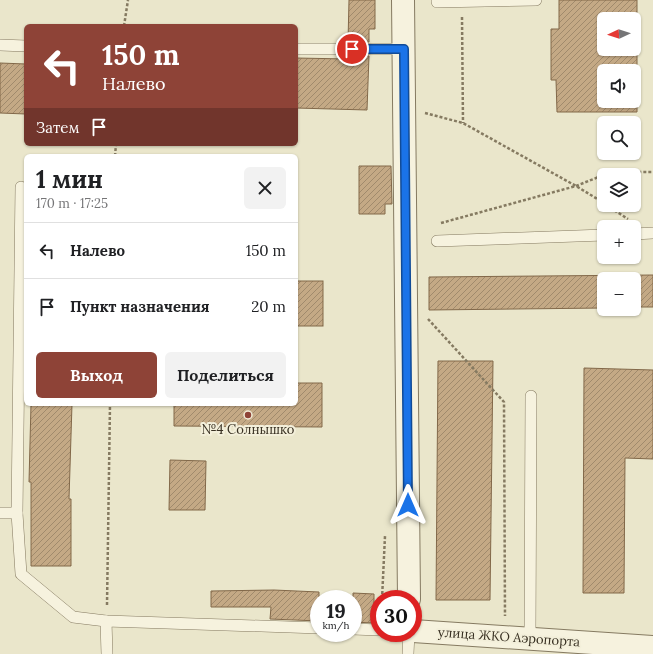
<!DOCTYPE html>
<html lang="ru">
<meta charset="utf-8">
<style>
:root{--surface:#fff;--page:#f2f2f2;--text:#202124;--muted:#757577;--line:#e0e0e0;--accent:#8e4337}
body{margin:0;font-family:Lora,serif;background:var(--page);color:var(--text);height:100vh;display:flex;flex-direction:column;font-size:15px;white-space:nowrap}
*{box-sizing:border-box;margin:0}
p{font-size:13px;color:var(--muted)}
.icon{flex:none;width:22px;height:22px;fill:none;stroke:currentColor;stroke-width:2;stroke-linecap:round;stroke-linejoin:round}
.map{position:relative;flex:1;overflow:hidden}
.panel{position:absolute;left:24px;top:154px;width:274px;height:252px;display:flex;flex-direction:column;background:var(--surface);border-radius:6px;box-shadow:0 1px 3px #0004}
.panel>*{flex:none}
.hud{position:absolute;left:24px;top:24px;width:274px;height:122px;border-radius:6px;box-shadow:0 1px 3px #0004;background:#8e4337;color:#fff;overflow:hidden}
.needle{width:26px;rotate:266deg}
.buttons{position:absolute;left:597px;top:12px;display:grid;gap:8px}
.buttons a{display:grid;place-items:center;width:44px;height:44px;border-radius:6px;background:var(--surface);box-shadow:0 1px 3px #0004;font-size:20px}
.speed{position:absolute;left:310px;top:590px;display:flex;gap:8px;font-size:20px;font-weight:700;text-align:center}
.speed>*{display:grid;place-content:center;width:52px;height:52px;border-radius:50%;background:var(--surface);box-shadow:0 1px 3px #0004;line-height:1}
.speed small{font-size:10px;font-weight:400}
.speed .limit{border:6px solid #d22;background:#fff;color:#111}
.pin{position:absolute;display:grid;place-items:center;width:34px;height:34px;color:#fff;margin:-17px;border:2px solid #fff;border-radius:50%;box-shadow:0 1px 4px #0007}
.me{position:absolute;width:44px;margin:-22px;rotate:0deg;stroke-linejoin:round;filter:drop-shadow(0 0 3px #0008)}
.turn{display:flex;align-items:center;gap:14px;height:84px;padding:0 12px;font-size:18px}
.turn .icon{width:52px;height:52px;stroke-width:2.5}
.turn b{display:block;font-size:28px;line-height:34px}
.then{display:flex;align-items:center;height:38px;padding:0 12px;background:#0003;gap:8px;font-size:15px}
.round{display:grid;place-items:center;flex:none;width:42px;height:42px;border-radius:6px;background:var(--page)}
.headline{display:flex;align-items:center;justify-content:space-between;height:68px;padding:0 12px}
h1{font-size:24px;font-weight:800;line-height:30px}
.primary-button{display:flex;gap:8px;margin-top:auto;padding:8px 12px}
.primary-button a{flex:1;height:46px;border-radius:6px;background:var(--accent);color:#fff;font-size:16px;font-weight:800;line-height:46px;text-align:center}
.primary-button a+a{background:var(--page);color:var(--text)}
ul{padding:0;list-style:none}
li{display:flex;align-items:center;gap:12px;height:56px;padding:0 12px;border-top:1px solid var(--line)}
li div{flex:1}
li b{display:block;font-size:15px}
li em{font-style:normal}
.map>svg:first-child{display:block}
.building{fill:url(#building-hatch);stroke:#826849;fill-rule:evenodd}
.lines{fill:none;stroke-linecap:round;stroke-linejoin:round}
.lane-casing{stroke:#857a61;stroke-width:12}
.street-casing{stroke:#857a61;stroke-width:24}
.path{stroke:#857a61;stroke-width:2.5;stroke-dasharray:3 2;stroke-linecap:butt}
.lane{stroke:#f6f2de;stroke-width:11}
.street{stroke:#f6f2de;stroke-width:22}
.route-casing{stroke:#114b97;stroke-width:10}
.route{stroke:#1a73e8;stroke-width:7}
.poi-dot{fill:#8e4337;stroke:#f3efda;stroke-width:1.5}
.labels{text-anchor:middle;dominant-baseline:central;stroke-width:4;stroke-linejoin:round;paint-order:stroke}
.poi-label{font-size:13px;fill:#383022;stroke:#f3efda}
.street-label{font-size:13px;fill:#383022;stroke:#f3efda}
</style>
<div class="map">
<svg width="653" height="654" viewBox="0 0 653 654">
<defs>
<pattern id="building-hatch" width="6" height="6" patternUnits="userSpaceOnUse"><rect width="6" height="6" fill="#c4a985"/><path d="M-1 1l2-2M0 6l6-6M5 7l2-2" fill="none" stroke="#a08a6c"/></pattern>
</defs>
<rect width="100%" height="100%" fill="#eae6cb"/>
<g class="building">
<polygon points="349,0 375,0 375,29 369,29 369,42 348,42"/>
<path d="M559,0h78v112h-80l-1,-32h-5v-51h8zM604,19h30v30h-30zM604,71h30v30h-30z"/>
<polygon points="348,56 369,56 367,110 296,108 296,58 348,59"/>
<polygon points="0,63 26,64 26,114 0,113"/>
<polygon points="359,166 391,166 392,204 385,204 385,214 359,214"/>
<polygon points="653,275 653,307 634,307 634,279 604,279 604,308 429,310 429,277"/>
<rect x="296" y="281" width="27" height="45"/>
<polygon points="438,361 493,361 490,600 436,600"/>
<polygon points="584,368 653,370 653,459 625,458 624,593 583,593"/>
<polygon points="296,383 322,383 322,427 174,426 174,404 296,404"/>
<polygon points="31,404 72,404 69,499 71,499 71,566 31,566 31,482 29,482"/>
<polygon points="170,460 206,461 205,510 169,510"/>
<polygon points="274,590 319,592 319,621 270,619 271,607 211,607 211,591"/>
<polygon points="353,593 374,594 374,623 353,622"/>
</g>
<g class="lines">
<g class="lane-casing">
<g id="lane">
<polyline points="437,0 437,2 536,0"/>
<polyline points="0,45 26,46"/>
<polyline points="296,49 403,49"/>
<polyline points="634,234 653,233"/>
<polyline points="437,241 604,235"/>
<polyline points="0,513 17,513 21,574 73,617 106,621"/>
<polyline points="17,513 21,187"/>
<polyline points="353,629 379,630"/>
<polyline points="530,639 531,396"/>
<polyline points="107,654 106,621 319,628"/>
<polyline points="408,654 409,633"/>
</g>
</g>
<g class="street-casing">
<g id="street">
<polyline points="403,0 409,599"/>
<polyline points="413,631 653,647"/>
</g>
</g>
<g class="path">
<polyline points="462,17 463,123"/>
<polyline points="124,26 128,0"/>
<polyline points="425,113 463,123 576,186 604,203"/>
<polyline points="115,156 116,144"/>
<polyline points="606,205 628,219"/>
<polyline points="441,223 576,186 611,172 653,172"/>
<polyline points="428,319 504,402 505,616"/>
<polyline points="382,599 385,536"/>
<polyline points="107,605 110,404"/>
</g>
<use href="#lane" class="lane"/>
<use href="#street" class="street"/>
</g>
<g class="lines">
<g class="route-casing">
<polyline id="route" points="352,49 404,49 408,505"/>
</g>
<use href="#route" class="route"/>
</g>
<circle class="poi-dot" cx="248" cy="415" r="4"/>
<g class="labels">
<g class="poi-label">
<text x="248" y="429">№4 Солнышко</text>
</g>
<g class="street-label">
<text transform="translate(509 637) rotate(4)">улица ЖКО Аэропорта</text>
</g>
</g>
</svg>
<div class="buttons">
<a><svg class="needle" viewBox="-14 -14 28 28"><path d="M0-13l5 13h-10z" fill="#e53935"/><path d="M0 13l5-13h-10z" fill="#757577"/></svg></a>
<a><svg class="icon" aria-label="sound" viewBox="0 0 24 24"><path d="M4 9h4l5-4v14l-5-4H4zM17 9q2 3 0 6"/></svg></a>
<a><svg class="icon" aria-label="search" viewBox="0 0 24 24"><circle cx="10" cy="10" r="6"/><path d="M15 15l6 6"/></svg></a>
<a><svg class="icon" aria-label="layers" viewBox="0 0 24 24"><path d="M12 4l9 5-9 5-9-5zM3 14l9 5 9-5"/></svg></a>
<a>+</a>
<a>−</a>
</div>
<div class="speed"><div>19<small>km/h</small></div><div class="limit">30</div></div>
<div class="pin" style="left:352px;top:49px;background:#d93025"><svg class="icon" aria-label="arrive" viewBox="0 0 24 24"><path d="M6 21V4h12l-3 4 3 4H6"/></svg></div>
<svg class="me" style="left:408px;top:505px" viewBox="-20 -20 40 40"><path d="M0-17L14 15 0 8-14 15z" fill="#1a73e8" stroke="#fff" stroke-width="4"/></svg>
<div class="hud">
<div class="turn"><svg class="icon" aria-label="left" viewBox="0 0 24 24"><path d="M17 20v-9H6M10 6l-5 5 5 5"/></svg><div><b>150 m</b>Налево</div></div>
<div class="then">Затем<svg class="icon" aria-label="arrive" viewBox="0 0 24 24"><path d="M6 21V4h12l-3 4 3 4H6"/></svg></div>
</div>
<section class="panel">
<div class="headline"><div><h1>1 мин</h1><p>170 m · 17:25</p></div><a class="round"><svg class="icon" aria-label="close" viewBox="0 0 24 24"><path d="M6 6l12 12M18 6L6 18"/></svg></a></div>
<ul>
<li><svg class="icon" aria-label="left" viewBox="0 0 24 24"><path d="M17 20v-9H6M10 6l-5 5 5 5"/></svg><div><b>Налево</b></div><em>150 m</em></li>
<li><svg class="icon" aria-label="arrive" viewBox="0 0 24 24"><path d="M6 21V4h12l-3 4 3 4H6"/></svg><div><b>Пункт назначения</b></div><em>20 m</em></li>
</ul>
<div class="primary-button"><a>Выход</a><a>Поделиться</a></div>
</section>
</div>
